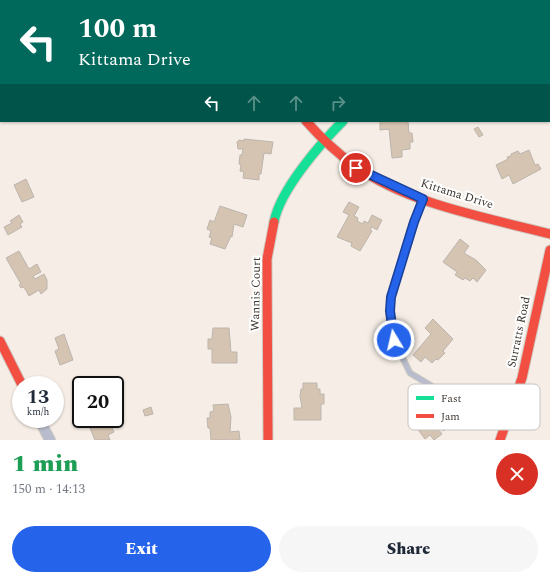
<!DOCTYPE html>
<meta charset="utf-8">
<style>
:root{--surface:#fff;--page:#f6f6f7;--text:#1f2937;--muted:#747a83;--accent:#2563eb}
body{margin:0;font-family:Spectral,serif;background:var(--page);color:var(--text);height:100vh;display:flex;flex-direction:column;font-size:15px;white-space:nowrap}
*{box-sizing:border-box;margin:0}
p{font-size:13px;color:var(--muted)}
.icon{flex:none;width:22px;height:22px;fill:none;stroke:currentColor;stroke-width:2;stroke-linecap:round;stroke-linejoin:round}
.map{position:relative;height:440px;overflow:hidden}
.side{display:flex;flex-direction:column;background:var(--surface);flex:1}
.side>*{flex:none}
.banner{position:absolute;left:0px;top:0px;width:550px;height:122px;box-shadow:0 1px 3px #0004;background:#00695c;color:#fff;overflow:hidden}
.speed{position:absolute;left:12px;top:376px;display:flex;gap:8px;font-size:20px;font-weight:700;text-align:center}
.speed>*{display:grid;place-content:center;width:52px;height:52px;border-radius:50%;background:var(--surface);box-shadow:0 1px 3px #0004;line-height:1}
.speed small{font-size:10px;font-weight:400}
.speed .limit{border:2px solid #111;border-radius:6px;background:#fff;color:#111}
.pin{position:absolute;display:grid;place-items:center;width:34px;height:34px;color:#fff;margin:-17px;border:2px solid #fff;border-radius:50%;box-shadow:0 1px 4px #0007}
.me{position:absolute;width:44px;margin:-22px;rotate:351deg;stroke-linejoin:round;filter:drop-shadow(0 0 3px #0008)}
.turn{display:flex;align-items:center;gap:14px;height:84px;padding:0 12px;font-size:18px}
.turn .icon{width:52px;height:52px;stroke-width:2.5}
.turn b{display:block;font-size:28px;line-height:34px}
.lanes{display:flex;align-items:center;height:38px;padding:0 12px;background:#0003;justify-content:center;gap:20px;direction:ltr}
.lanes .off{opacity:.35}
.round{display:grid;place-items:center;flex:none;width:42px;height:42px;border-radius:21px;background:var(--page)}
.head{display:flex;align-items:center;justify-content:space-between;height:68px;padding:0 12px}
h1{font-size:24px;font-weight:800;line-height:30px;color:#1e9e55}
.button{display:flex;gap:8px;margin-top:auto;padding:8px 12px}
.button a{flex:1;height:46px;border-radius:24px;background:var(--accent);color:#fff;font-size:16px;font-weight:800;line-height:46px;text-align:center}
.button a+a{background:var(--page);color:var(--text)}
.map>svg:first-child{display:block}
.building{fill:#d5c4b1;stroke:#bcb5ae}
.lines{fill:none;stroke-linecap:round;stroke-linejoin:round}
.lane-casing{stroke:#d0cac3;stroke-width:7}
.street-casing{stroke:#d0cac3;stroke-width:12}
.fast-casing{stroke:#d0cac3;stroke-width:11}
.jam-casing{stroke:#d0cac3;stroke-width:11}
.lane{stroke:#b8bccc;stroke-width:5}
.street{stroke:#b8bccc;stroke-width:10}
.fast{stroke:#16e098;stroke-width:9}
.jam{stroke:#f24e42;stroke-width:9}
.route-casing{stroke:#184099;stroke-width:10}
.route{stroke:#2563eb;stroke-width:7}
.labels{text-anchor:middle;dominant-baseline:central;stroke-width:4;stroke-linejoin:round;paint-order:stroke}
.street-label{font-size:12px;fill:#3f3831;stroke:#fff}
.key{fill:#fff;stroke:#c5c3c1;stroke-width:1}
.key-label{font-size:11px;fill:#3f3831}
</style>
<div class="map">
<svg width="550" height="440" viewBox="0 0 550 440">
<rect width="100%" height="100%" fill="#f6eee6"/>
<g class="building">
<polygon points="380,121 408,121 409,133 412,133 413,142 410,142 410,149 402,150 402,157 392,158 389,129 380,130"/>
<polygon points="478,127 483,135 479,137 474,129"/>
<polygon points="244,139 273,142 271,154 264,153 261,174 259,174 259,180 243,178 244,172 240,171 241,165 239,164 240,155 242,155 243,149 238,149 237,142 239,140 244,141"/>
<polygon points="529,150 535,165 538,164 541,169 513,184 509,175 502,179 496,165 508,159 507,157 511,156 511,154 518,151 520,154"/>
<polygon points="26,179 34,197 22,202 14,185"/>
<polygon points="349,202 359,207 354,216 358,218 357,221 363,224 364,221 368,223 372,215 382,220 377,230 372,227 370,230 372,231 360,251 351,246 352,243 337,237 349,215 343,212"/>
<polygon points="220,206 247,215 243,227 234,224 232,237 231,236 225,249 210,244 212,238 209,237 211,231 207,229 210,220 214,222"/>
<polygon points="19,215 23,222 20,224 22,227 8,235 4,227 12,223 10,221"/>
<polygon points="460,239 469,246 464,253 476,260 486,270 477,282 473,278 470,281 465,278 463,280 455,275 457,272 443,262"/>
<polygon points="19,251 29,269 37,264 41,272 33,276 35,279 44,274 47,280 47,289 41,294 39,290 29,296 24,287 21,288 19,285 21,284 6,258"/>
<polygon points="433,319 453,339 443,351 445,353 438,360 436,359 432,363 425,357 421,362 413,355 431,334 425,328"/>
<polygon points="213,328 229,328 231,352 237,352 237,363 212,363 212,349 208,349 208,339 212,339"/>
<polygon points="64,334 73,360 60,365 55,351 59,349 55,338"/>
<polygon points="303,383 317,383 317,389 320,389 320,394 324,394 324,404 321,404 321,420 294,420 294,408 302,408 300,396 301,389 303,389"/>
<polygon points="434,396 451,419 449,420 452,424 443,431 440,427 438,429 442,434 434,440 430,435 425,439 413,423 430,409 425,403"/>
<polygon points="228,404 231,417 230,432 239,431 240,440 211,440 210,428 208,428 207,418 210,418 210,412 214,411 213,405"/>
<polygon points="151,407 153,414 145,416 143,410"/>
<polygon points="86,419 108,419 114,432 108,435 110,440 95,440"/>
</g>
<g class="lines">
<g class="lane-casing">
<polyline id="lane" points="423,200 414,222 391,297 390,311 394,340 410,373 445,394"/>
</g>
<g class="street-casing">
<g id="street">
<polyline points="240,0 240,1"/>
<polyline points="462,1 463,0"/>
<polyline points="39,419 50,440"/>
</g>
</g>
<g class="fast-casing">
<path id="fast" d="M274,222c6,-32 46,-78 69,-101"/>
</g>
<g class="jam-casing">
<g id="jam">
<path d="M306,121c15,17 31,32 49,45 56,39 130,51 195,68"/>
<polyline points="0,341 22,385"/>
<polyline points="268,440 267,259 274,222"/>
<polyline points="500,440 522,378 550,250"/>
</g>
</g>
<use href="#lane" class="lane"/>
<use href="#street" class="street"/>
<use href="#fast" class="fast"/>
<use href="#jam" class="jam"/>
</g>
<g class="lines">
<g class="route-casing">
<polyline id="route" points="356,168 423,199 414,222 391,297 390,311 394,340"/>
</g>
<use href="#route" class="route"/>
</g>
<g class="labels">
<g class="street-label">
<text transform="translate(457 194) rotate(17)">Kittama Drive</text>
<text transform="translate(256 294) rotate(-89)">Wannis Court</text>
<text transform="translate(519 332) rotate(-78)">Surratts Road</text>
</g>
</g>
<rect x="408" y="384" width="132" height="46" rx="6" class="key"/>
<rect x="416" y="396" width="18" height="4" fill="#16e098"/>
<rect x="416" y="414" width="18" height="4" fill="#f24e42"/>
<g class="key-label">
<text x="441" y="402">Fast</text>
<text x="441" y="420">Jam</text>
</g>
</svg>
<div class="speed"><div>13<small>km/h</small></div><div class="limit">20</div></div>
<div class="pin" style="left:356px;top:168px;background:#d93025"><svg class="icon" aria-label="arrive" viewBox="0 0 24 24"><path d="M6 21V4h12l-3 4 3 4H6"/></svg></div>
<svg class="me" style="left:394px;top:340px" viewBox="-20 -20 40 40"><circle r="17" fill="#2563eb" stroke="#fff" stroke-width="3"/><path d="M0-11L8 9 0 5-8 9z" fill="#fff"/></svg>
<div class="banner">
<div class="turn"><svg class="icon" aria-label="left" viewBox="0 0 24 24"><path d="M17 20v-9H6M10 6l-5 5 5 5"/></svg><div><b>100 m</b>Kittama Drive</div></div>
<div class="lanes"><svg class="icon" aria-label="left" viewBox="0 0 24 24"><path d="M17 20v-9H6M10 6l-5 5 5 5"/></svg><svg class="icon off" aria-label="ahead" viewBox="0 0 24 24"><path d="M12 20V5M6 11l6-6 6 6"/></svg><svg class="icon off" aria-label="ahead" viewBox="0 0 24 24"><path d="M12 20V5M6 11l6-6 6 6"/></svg><svg class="icon off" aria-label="right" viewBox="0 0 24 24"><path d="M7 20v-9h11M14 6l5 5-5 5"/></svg></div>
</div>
</div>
<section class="side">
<div class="head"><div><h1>1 min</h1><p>150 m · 14:13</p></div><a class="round" style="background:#d93025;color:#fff"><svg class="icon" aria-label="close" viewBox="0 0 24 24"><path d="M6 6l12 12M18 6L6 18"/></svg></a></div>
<div class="button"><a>Exit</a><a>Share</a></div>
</section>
